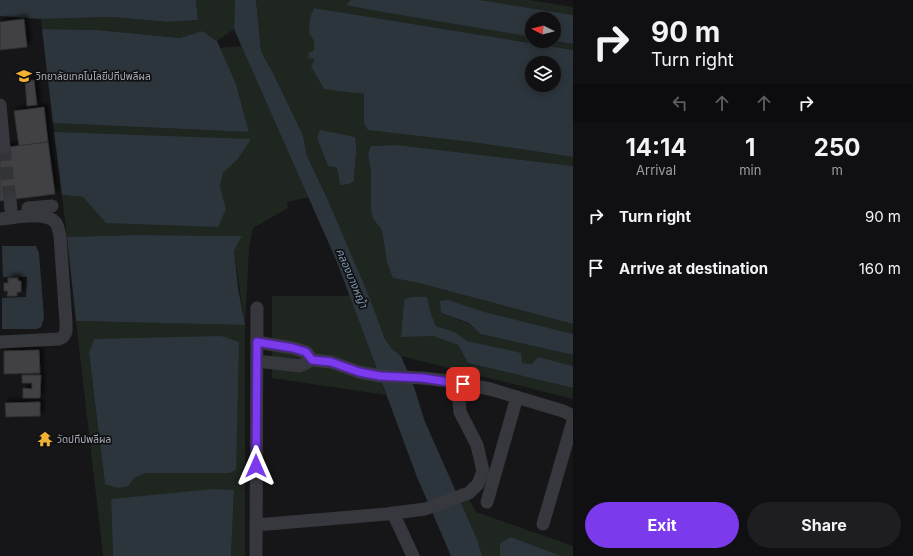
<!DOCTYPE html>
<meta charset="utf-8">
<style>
:root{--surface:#101012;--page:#1e1e20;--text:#f1f3f6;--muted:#9c9d9f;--line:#303032;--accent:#7c3aed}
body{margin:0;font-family:Inter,"Noto Sans Thai",sans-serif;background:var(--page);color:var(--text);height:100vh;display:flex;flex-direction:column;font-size:15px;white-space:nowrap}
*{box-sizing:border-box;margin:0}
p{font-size:13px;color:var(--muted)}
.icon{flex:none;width:22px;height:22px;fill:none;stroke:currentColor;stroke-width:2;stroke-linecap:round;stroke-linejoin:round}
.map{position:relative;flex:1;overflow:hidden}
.sheet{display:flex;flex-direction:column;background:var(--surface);width:340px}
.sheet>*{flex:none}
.guide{background:#101012;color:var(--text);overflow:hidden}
.needle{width:26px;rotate:276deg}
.controls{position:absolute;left:525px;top:12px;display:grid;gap:8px}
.controls a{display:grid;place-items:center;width:36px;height:36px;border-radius:50%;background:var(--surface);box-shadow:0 2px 10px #0003,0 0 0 1px var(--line);font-size:20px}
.pin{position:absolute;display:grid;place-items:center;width:34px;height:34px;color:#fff;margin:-17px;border-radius:8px;box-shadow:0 2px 6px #0006}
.me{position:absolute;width:44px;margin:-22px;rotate:0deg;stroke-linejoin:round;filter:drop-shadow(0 0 3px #0008)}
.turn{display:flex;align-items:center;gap:14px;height:84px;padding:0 12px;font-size:18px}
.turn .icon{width:52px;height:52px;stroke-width:2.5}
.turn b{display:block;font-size:28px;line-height:34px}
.lanes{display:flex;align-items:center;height:38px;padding:0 12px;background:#0003;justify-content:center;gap:20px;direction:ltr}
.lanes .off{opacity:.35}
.eta{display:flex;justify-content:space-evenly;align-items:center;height:68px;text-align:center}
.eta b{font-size:24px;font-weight:700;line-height:28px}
.cta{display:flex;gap:8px;margin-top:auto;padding:8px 12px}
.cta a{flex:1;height:46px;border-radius:24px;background:var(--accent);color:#fff;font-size:16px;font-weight:700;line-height:46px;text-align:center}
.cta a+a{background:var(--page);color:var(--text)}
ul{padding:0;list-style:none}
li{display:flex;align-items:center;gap:12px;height:52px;padding:0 12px}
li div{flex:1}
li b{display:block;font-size:15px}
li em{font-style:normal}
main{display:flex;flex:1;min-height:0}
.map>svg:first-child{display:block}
.green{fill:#1e261f;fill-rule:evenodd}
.water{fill:#2c353c;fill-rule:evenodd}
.building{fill:#404145;stroke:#303034;filter:url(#shadow)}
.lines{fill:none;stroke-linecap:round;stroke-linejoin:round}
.minor-tunnel{stroke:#333438;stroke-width:13;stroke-dasharray:13 6;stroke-linecap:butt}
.minor{stroke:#37383d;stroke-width:13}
.route-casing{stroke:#51269a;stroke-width:10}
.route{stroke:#7c3aed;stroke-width:7}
.labels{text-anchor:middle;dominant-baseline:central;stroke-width:3.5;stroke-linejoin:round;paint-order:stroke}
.poi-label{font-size:10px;fill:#a8adb8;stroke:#111113;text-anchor:start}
.water-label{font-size:11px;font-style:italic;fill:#7f9bb3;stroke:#111113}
</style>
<main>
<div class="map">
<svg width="573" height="556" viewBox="0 0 573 556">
<defs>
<filter id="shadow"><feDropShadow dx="3.5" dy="-3.5" stdDeviation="2" flood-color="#0009"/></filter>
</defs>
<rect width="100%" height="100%" fill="#161618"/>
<g class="green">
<polygon points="196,0 235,0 234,29 217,41 202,31 180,38 97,30 42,29 41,19 111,17 168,22 198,20"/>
<path d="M256,0h95l-4,5 185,32v4h22l19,3v6l-259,-42v42l-6,7 8,1 40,35 8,1v30l108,18 101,15v9l-175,-21 -27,1 -3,8 3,18v38l2,9 9,11 5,33 6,15 26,5 154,41v10l-88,-22 -37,-12 -7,13 28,11 11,10 93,21v11l-17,-4 -24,2 -10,-1 -37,-17 -18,-5 -12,-9 -19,-6 -5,-12 -27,-14 -3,36h32l25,9 10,18 105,25v11l-172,-43 -9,-7 -7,-10 -58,-141 -20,-42 -4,-21 -29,-60 -13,-24zM348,136l7,1c3,15 -1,29 -1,44l-14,-5 -5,-10h-7l-11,-28z"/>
<polygon points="480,0 530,0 573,7 573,15"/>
<path d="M242,46l67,151 -22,5 1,6 -35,20 -4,19 -4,78v231h-14l3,-66 -123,9 2,57h-10l-27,-235 169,4 -11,-74 8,-15 -107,-1 -68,2 -5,-42 21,2 23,26 120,-14 -6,-23 3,-13 14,-13 -183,-28 -1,-9 196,9 -13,-48 -16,-36zM94,340l142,130 -6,3h-84l-12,5 -29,6 -16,-131z"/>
<polygon points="272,296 350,296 386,395 272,378"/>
<polygon points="462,487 476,512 573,546 573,556 561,556 511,537 500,543 500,556 482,556 477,539 455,492"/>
</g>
<g class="water">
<polygon points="0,0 196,0 198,20 168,22 111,17 41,19 0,16"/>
<polygon points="235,0 256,0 261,51 274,75 303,135 307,156 327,198 368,294 385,339 392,349 401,356 414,387 425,422 477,539 482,556 451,556 417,477 337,262 234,29"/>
<polygon points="351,0 480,0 573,15 573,44 554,41 554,19 532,19 532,37 383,12 346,5"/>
<path d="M314,8l259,42v107l-101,-15 -104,-12 -4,-6v-30l-40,-5 -13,-23 4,-7 -7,-1 1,-5 5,-3v-9l-5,-8 1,-15zM532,63h22v22h-22z"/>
<polygon points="42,29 97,30 180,38 202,31 217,41 236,84 249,132 53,123"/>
<path d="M320,130l35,7c3,15 -1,29 -1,44l-5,3 -9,1 -1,-9 -3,-9 -8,-1 -11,-28z"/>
<polygon points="54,132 251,139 237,160 223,173 220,186 226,209 218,227 106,223 83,197 62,195"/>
<polygon points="398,145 573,166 573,324 419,283 393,278 387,263 382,230 373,219 371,210 371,172 368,154 371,146"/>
<polygon points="135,235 242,236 234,251 238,288 245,325 76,321 67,237"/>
<polygon points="2,246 36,246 39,253 44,318 41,327 37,329 2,329 2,298 26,297 27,277 3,277"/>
<polygon points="411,297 427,297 431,314 436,326 455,332 467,341 521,353 522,363 532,364 538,357 573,366 573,388 468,363 458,345 433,336 401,337 404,300"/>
<polygon points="448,300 485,312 573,334 573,355 480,334 469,323 441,313 440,301"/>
<polygon points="221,336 239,342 236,470 230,473 146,473 134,478 128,486 118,488 105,484 89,353 94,339"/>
<polygon points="214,489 234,490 231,556 113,556 111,499"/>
<polygon points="511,537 561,556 500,556 500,543"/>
</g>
<g class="building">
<polygon points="24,19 27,47 0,50 0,22"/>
<polygon points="34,80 37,105 27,106 25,81"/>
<polygon points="44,107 48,142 19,146 14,111"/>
<polygon points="48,142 55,194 0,201 0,148"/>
<polygon points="8,278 18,278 18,281 21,281 21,292 17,292 17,296 7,296 8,291 4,291 4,283 8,283"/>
<polygon points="39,350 40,373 4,374 4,351"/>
<polygon points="22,375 41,375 40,398 23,398 23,388 32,389 32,383 22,383"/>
<polygon points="40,402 40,416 6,417 5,403"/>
</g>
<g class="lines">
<polyline class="minor-tunnel" points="4,148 10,200"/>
<g class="minor">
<polyline points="0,105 4,148"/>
<polyline points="10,200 11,210"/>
<polyline points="28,208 52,206"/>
<path d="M0,219c15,-1 46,-9 56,4 2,3 3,9 4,13l6,86v10l-3,5 -4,2 -59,3"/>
<polyline points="257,342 293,348 306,352 312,360"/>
<polyline points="257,361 300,366 312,360 331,362 359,372 380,376 422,378 449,381 490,389 563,411 573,416"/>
<polyline points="487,502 517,397"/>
<polyline points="393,513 413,556"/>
<polyline points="543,524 573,421"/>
<polyline points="256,525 387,514 425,509 469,493 478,484 483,471 477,445 460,412 459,400 463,384"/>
<polyline points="256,556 257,308"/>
</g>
</g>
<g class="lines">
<g class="route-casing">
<polyline id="route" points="256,466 257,342 293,348 306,352 312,360 331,362 359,372 380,376 422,378 463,384"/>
</g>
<use href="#route" class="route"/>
</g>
<defs>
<g id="university-bare" transform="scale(1.2)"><path d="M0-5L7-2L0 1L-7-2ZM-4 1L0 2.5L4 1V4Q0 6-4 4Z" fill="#f2b134" stroke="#111113" stroke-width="2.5" paint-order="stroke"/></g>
<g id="temple-bare" transform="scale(1.2)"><path d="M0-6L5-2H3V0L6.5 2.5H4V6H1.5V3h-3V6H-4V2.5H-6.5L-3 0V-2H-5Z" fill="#f2b134" stroke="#111113" stroke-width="2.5" paint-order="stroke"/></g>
</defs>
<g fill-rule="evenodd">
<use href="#university-bare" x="24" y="76"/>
<use href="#temple-bare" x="45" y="439"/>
</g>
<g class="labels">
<g class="poi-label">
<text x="36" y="76">วิทยาลัยเทคโนโลยีปทีปพลีผล</text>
<text x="57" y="439">วัดปทีปพลีผล</text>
</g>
<g class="water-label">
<text transform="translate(352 278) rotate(67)">คลองบางหญ้า</text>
</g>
</g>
</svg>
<div class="controls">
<a><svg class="needle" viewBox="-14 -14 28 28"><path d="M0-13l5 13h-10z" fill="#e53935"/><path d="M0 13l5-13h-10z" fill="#9c9d9f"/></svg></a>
<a><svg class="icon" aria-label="layers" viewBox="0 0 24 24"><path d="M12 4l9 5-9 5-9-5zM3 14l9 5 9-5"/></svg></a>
</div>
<div class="pin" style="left:463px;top:384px;background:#d93025"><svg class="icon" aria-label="arrive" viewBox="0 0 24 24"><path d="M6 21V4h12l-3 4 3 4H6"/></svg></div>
<svg class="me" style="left:256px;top:466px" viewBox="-20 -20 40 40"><path d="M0-17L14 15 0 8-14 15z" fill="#7c3aed" stroke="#fff" stroke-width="4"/></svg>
</div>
<section class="sheet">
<div class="guide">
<div class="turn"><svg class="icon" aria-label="right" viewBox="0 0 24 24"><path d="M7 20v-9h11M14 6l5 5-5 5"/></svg><div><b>90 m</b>Turn right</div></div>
<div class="lanes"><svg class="icon off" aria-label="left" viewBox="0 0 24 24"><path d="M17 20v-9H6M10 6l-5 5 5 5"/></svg><svg class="icon off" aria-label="ahead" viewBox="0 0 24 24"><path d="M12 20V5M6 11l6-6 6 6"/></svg><svg class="icon off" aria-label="ahead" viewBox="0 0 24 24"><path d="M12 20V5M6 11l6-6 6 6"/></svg><svg class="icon" aria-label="right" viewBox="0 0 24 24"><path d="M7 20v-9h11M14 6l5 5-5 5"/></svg></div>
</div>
<div class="eta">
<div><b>14:14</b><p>Arrival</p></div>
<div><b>1</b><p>min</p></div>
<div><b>250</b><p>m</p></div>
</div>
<ul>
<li><svg class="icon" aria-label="right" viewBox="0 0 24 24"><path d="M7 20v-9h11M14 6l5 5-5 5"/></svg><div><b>Turn right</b></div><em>90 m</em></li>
<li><svg class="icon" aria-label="arrive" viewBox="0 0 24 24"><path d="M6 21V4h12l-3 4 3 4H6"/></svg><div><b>Arrive at destination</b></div><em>160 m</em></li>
</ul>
<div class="cta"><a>Exit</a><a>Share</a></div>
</section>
</main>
